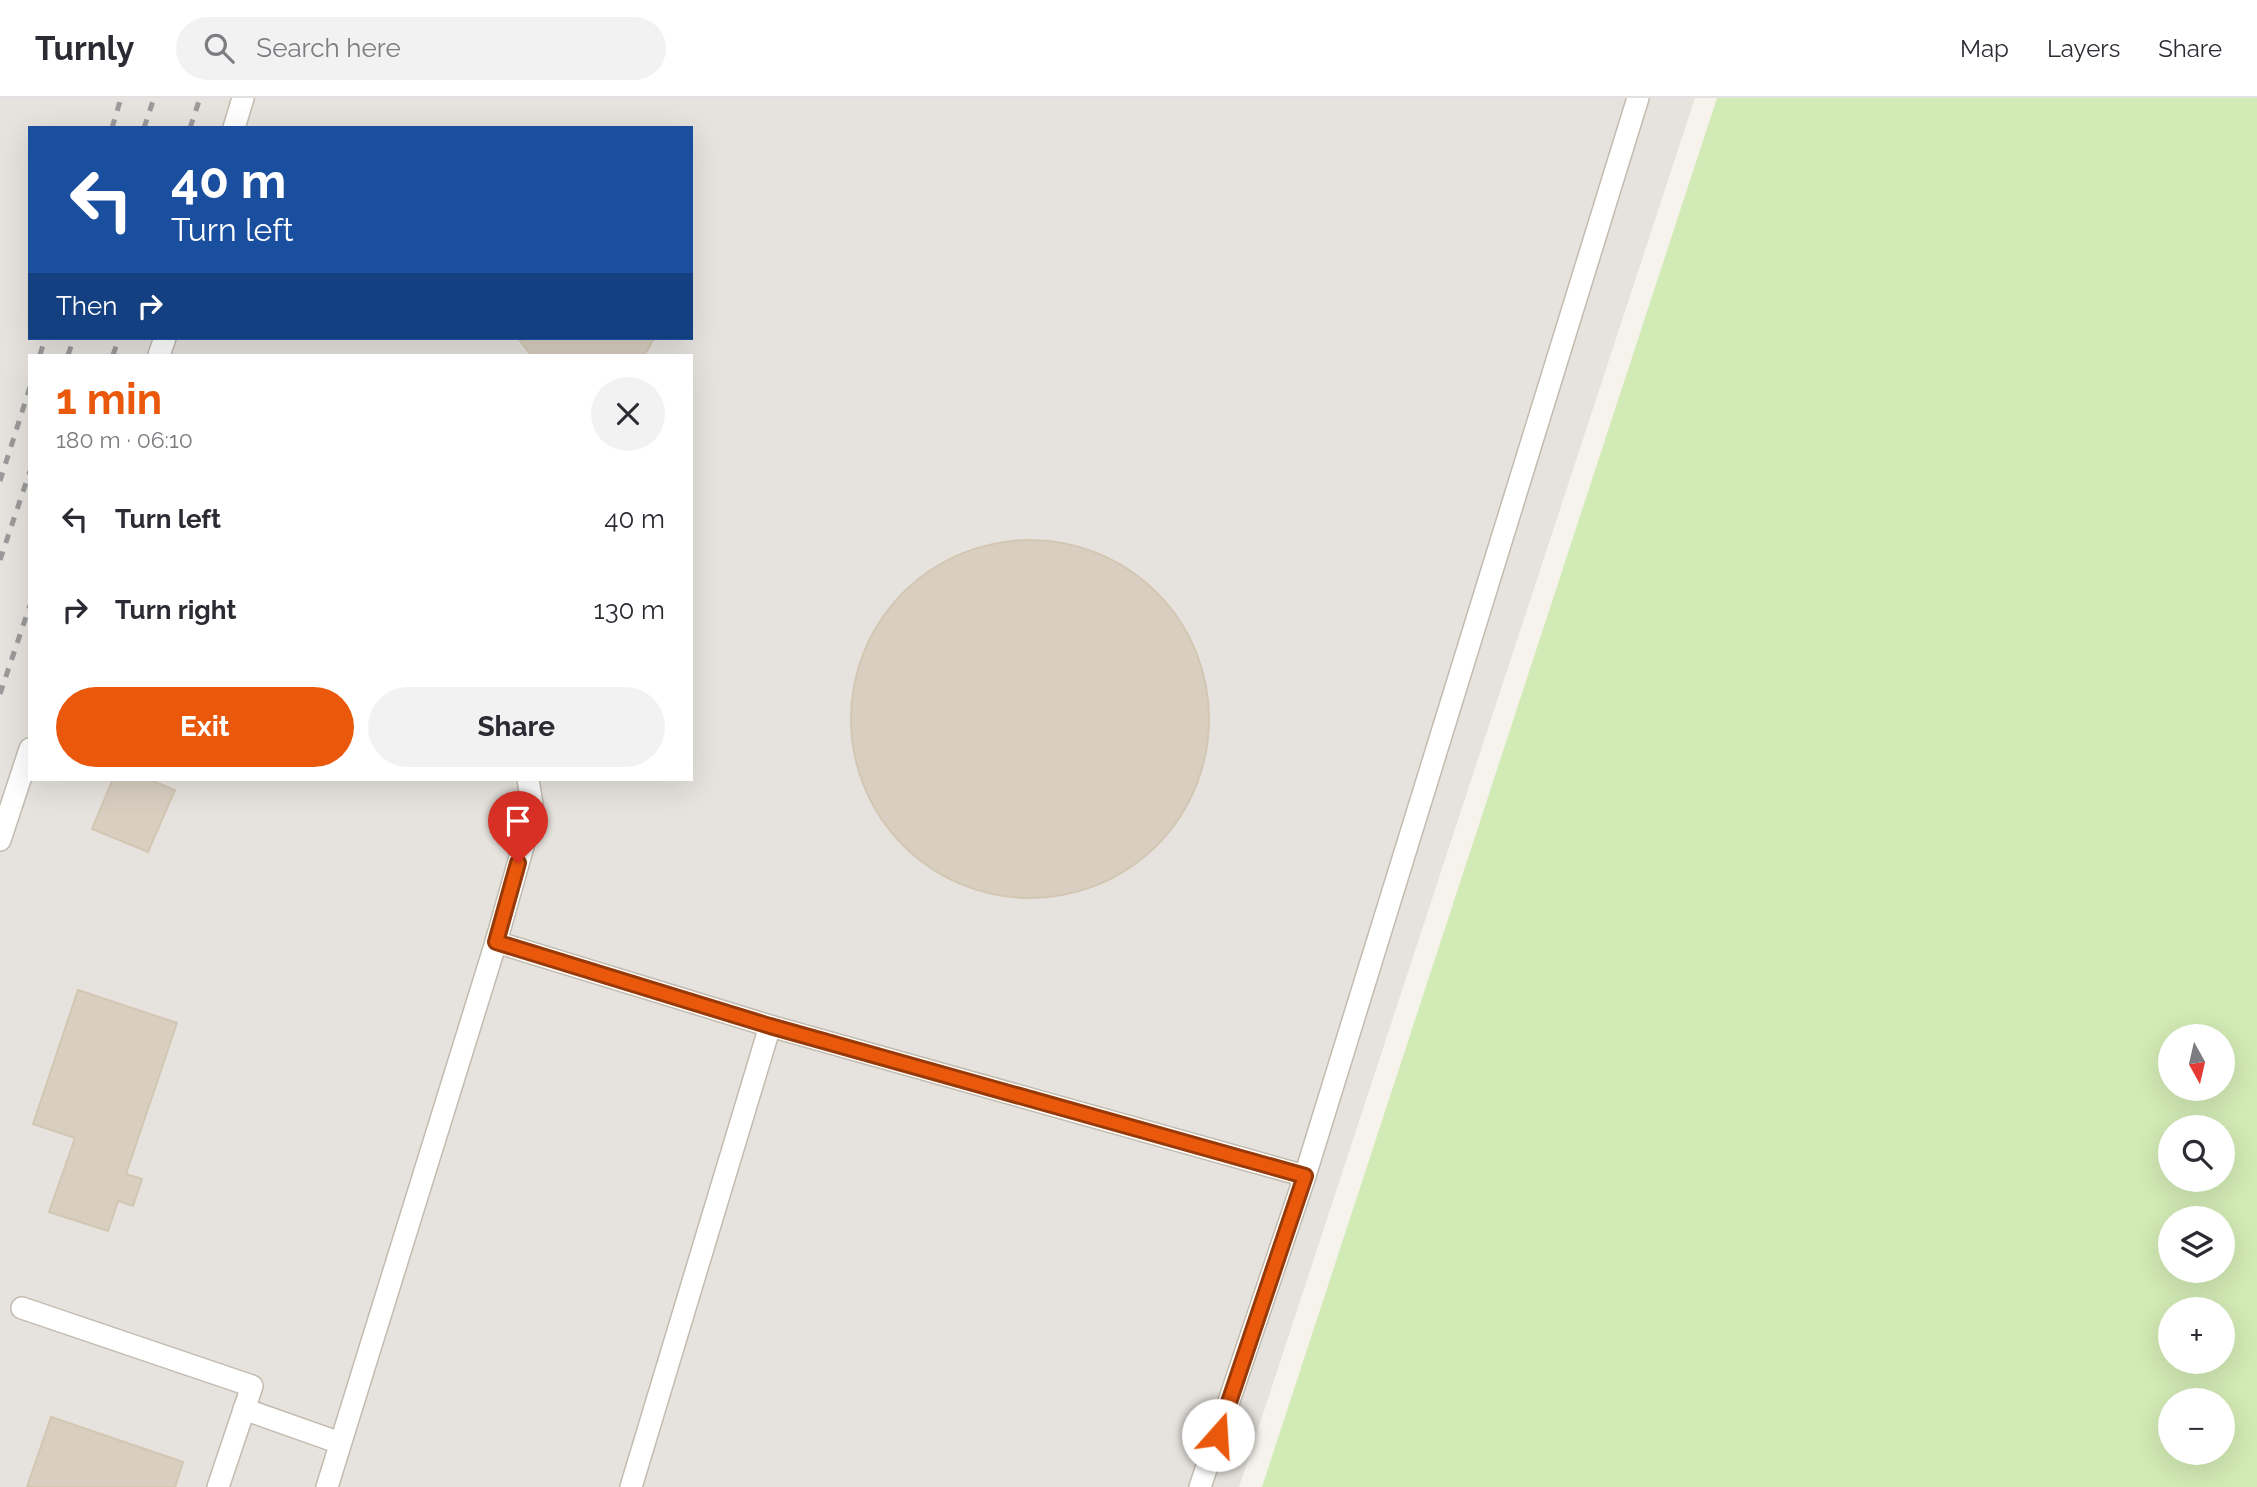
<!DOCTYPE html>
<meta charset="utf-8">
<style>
:root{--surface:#fff;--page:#f2f2f3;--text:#2b2b33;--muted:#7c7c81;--line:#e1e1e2;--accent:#ea580c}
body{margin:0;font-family:Raleway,sans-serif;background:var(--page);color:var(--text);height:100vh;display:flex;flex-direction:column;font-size:26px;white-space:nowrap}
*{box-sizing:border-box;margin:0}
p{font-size:23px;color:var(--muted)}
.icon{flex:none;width:38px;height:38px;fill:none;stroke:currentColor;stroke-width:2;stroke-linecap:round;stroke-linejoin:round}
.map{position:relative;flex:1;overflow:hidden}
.panel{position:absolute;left:28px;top:256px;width:665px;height:427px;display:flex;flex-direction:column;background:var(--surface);border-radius:0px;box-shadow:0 7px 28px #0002}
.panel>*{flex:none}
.top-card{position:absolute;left:28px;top:28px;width:665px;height:214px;border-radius:0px;box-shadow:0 7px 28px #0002;background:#1a4fa0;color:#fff;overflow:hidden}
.needle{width:46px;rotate:172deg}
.tools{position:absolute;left:2158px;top:926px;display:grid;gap:14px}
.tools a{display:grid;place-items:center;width:77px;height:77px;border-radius:50%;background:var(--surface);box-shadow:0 7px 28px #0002;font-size:35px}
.pin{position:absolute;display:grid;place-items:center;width:60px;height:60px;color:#fff;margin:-72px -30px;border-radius:50% 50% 50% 0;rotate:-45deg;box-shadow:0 0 7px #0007}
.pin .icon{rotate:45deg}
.me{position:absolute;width:77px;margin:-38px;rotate:19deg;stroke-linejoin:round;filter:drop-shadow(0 0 5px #0008)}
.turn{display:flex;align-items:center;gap:24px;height:147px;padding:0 28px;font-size:32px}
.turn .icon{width:91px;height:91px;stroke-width:2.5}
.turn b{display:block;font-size:49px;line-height:60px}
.then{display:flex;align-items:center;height:66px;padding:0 28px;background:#0003;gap:14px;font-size:26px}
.round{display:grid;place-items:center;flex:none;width:74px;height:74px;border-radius:37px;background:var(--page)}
.overview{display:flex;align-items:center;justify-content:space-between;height:119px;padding:0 28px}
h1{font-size:42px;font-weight:700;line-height:52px;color:var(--accent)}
.cta{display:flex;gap:14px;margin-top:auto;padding:14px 28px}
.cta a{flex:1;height:80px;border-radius:42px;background:var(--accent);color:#fff;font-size:28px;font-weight:700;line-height:80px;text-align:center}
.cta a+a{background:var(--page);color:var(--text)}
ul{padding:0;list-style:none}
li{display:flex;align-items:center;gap:21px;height:91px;padding:0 28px}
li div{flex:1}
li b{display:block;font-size:26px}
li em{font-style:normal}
header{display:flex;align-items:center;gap:42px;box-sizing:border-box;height:98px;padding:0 35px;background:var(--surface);border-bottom:2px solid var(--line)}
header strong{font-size:33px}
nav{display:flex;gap:38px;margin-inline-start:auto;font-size:24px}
.search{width:490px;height:63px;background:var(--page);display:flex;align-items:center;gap:18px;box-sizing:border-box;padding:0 24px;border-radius:38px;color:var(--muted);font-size:26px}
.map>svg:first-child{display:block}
.industrial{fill:#e6e2dd;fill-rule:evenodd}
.green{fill:#d2eab5;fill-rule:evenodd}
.building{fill:#d8cfc1;stroke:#d3c7b4;stroke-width:2}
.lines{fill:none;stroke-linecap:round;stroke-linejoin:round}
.service-casing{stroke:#c2bbae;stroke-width:24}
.service{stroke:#fff;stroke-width:21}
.rail{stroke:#9a9a9a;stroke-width:5;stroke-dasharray:9 9;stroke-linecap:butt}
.route-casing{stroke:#983908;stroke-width:18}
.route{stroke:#ea580c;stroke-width:12}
</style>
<header>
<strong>Turnly</strong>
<div class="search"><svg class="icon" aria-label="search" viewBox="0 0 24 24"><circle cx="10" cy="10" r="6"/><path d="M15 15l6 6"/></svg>Search here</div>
<nav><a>Map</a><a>Layers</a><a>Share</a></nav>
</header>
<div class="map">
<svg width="2257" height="1389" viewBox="0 0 2257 1389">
<rect width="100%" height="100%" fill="#f6f3ec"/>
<path class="industrial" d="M0,0h1695l-456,1389h-1239zM30,30h661v210h-661zM30,257h661v424h-661z"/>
<path class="green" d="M1717,0h540v1389h-995zM2170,938h52v52h-52zM2170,1029h52v53h-52zM2170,1120h52v52h-52zM2170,1211h52v53h-52zM2170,1302h52v52h-52z"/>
<g class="building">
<polygon points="518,240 654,240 647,253 642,257 531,257"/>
<circle cx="1030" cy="621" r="179"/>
<polygon points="113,681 148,681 175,692 148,754 92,731"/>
<polygon points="78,892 177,925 126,1076 142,1081 133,1108 118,1103 108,1133 49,1114 75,1040 33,1026"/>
<polygon points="51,1319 183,1364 175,1389 27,1389"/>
</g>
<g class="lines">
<g class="service-casing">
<g id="service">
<polyline points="234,30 243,0"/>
<polyline points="159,257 165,240"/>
<polyline points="0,742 30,651"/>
<polyline points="496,844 533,713 528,681"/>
<polyline points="22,1210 252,1288 218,1389"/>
<polyline points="244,1311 340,1345"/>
<polyline points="327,1389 496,844 770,928 1305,1078"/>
<polyline points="631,1389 770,928"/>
<polyline points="1200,1389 1305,1078 1638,0"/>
</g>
</g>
<use href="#service" class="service"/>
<g class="rail">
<polyline points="112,30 121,0"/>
<polyline points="144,30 154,0"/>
<polyline points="190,30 200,0"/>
<polyline points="40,257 45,240"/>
<polyline points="68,257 74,240"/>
<polyline points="113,257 119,240"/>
<polyline points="0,383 30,289"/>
<polyline points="0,462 30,373"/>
<polyline points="0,596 30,507"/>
</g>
</g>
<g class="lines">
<g class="route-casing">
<polyline id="route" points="518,765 496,844 770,928 1305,1078 1218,1337"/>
</g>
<use href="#route" class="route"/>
</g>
</svg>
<div class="tools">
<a><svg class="needle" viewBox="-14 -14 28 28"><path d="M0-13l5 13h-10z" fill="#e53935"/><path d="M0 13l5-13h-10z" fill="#7c7c81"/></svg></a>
<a><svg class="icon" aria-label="search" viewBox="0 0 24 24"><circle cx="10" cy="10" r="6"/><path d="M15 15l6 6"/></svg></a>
<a><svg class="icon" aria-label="layers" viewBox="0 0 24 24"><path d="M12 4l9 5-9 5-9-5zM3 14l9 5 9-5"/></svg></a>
<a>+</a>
<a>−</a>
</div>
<div class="pin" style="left:518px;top:765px;background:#d93025"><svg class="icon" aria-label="arrive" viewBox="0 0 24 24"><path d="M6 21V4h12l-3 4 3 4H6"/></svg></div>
<svg class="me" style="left:1218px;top:1337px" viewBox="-20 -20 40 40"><circle r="19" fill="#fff"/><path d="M0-13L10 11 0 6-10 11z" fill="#ea580c"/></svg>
<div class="top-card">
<div class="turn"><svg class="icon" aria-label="left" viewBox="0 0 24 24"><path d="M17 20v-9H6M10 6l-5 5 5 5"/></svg><div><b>40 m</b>Turn left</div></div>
<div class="then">Then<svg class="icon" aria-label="right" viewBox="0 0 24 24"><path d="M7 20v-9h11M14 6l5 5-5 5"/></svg></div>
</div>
<section class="panel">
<div class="overview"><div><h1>1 min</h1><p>180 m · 06:10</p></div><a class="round"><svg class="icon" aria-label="close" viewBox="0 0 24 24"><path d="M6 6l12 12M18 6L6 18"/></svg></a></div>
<ul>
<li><svg class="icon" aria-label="left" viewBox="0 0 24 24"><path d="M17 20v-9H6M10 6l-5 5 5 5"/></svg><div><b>Turn left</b></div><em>40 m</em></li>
<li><svg class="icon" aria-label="right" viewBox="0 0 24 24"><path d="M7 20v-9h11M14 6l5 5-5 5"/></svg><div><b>Turn right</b></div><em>130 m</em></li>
</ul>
<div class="cta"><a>Exit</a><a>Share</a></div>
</section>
</div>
